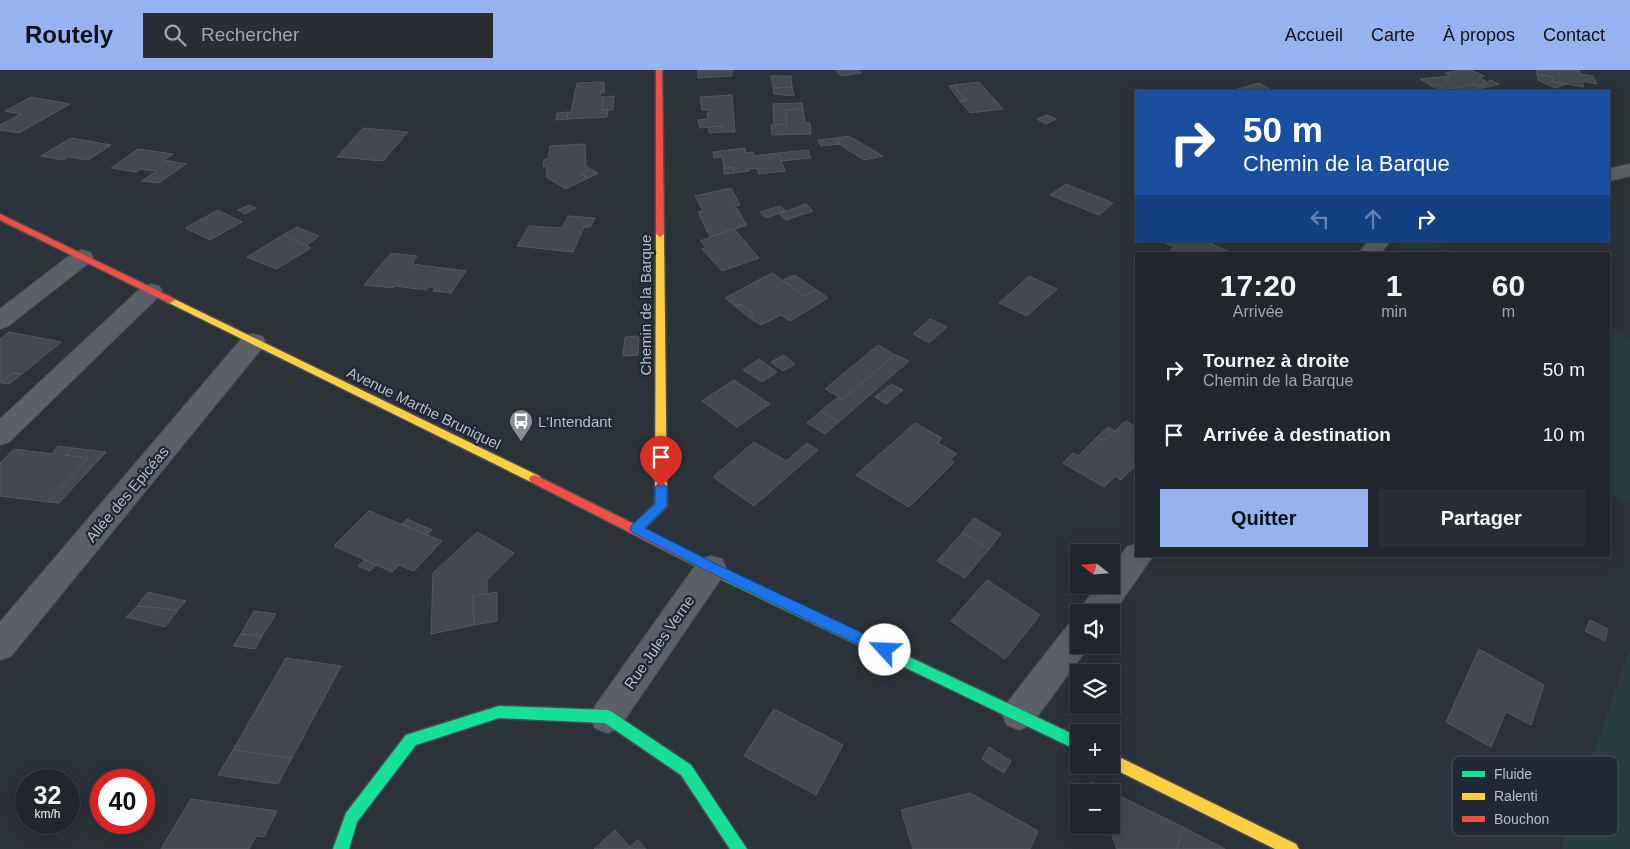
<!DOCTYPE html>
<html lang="fr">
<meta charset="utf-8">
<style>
:root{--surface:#21262c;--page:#292e34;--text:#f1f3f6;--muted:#a2a5a9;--line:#3e4348;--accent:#95b2f1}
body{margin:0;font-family:Arial,sans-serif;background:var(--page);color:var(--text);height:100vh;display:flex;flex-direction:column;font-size:19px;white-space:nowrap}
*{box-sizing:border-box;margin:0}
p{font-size:16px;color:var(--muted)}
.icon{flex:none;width:28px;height:28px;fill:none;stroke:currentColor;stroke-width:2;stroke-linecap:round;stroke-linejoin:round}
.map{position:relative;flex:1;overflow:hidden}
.details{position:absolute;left:1135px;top:182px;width:475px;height:305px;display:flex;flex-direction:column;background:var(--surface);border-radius:0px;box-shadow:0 2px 12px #0003,0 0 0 1px var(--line)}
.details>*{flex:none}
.banner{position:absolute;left:1135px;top:20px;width:475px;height:152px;border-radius:0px;box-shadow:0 2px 12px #0003,0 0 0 1px var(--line);background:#1a4fa0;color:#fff;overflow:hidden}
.needle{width:32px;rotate:287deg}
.buttons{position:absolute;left:1070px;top:474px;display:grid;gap:10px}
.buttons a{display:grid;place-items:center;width:50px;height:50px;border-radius:0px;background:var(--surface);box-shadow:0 2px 12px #0003,0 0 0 1px var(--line);font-size:25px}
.speed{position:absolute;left:15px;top:699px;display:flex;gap:10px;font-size:25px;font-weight:700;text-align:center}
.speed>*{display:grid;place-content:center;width:65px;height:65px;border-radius:50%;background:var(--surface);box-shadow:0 2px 12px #0003,0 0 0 1px var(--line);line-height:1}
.speed small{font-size:12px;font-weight:400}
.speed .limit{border:8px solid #d22;background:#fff;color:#111}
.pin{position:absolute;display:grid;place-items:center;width:42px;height:42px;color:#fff;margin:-51px -21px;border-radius:50% 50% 50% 0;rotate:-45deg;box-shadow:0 0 5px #0007}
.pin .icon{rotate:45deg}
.me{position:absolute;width:55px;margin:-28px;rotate:295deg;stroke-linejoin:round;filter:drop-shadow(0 0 4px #0008)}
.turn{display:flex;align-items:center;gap:18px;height:105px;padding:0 25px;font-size:22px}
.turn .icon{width:65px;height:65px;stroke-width:2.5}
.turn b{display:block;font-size:35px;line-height:42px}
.lanes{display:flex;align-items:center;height:48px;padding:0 25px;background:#0003;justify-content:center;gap:25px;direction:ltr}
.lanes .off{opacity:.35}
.eta{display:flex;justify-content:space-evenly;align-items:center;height:85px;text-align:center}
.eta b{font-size:30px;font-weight:600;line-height:35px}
.primary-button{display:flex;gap:10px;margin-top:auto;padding:10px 25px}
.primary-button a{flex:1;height:58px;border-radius:0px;background:var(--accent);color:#111;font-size:20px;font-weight:600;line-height:58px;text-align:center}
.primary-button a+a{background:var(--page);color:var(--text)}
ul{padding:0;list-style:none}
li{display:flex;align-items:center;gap:15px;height:65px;padding:0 25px}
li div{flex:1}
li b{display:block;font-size:19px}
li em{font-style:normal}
header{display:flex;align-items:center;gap:30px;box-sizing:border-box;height:70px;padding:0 25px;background:var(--accent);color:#111}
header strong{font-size:24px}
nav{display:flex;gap:28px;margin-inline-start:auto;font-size:18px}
.search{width:350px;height:45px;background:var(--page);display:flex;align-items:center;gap:12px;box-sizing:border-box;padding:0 18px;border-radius:0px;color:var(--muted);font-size:19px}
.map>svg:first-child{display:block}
.green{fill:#293c40}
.building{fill:#444950;stroke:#545961}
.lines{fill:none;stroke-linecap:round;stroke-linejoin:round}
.street-casing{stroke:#4a4e54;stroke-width:2}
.fast-casing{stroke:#4a4e54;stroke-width:3}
.slow-casing{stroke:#4a4e54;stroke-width:3}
.jam-casing{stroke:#4a4e54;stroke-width:3}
.street{fill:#5c6068;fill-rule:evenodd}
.fast{fill:#16e098;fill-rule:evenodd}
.slow{fill:#ffcf43;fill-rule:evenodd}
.jam{fill:#f24e42;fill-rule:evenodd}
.route{fill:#1a73e8;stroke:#114b97}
.labels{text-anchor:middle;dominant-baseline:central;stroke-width:4.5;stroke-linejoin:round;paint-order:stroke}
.street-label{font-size:15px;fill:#b7beca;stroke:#1f2835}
.poi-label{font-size:15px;fill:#b7beca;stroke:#1f2835;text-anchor:start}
.key{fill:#1f2835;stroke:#4d5562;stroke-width:1}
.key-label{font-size:14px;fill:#b7beca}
</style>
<header>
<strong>Routely</strong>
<div class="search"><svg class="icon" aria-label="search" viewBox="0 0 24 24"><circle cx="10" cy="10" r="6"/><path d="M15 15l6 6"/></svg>Rechercher</div>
<nav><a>Accueil</a><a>Carte</a><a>À propos</a><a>Contact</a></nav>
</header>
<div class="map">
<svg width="1630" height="779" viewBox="0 0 1630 779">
<rect width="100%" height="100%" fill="#2c323a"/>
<g class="green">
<polygon points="1405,171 1430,171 1456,184 1396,184"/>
<polygon points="1609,257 1630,268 1630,433 1609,424"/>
<polygon points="1630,577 1630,779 1561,779"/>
</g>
<g class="building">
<polygon points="698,0 732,0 732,6 698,8"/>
<polygon points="836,0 859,0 861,3 841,6"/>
<polygon points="1461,0 1471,0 1484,6 1479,8 1486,11 1479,17 1474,14 1448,20 1437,14 1430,15 1420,9 1450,6 1445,3"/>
<polygon points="1536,0 1579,0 1580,4 1593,6 1597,14 1582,11 1584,17 1553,12 1552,7 1537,4"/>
<polygon points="1537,4 1552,7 1553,12 1566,14 1555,18 1538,10"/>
<polygon points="771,6 791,6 792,17 773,18"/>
<polygon points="1491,10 1499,14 1470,21 1441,21 1430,15 1437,14 1448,20 1474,14 1479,17"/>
<polygon points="604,12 604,23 600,23 600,27 603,27 602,40 608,40 607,47 567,49 568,42 571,42 577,13"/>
<polygon points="979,12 1003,39 970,43 960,31 968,30 963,28 954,15"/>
<polygon points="1259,13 1273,21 1229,21 1231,21"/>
<polygon points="954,15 963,28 968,30 960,31 949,16"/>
<polygon points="792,17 794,26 774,24 773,18"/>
<polygon points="732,25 735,62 723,62 722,56 700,58 698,50 708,49 707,43 710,43 709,40 702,40 700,27"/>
<polygon points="614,26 613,40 602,40 603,27"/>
<polygon points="31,27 70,34 19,63 0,60 0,55 21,44 5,41"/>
<polygon points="802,33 803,39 785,40 787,54 774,55 773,34"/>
<polygon points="803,39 805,53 810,53 811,64 772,65 771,55 787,54 785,40"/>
<polygon points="568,42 567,49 556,50 557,43"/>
<polygon points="1047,45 1056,49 1046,54 1037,49"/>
<polygon points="722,56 723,62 709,63 708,57"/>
<polygon points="363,58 408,62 383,91 337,87"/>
<polygon points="849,66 883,86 864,90 839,74 836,68"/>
<polygon points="71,68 111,75 88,90 69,87 63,90 41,86"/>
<polygon points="836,68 839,74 821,76 818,70"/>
<polygon points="585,74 586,96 590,99 581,104 588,108 566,119 546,107 547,96 543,97 544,90 548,89 550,76"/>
<polygon points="745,78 746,83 753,82 754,86 778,83 785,101 759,104 757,98 749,99 749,101 734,103 733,97 724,98 722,87 714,88 713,82"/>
<polygon points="138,79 173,84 164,90 186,94 159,113 142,111 156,101 141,99 136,102 111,98"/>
<polygon points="808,80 811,88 781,91 778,83"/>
<polygon points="733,97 734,103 724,104 724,98"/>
<polygon points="590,99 598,103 588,108 581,104"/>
<polygon points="1066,114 1113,133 1099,145 1050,125"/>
<polygon points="731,118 740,135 735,136 747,155 710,167 698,142 703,141 695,126"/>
<polygon points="806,134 813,141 786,150 779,144"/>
<polygon points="249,135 256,138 245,144 238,140"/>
<polygon points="780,136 786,141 766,148 760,142"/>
<polygon points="218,140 242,152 210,170 185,158"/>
<polygon points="568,146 595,148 590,157 584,157 573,182 517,176 529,156 562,158"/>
<polygon points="297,157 319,166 306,176 283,165"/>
<polygon points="734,159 759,188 722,201 702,179 706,177 700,171"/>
<polygon points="283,165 311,178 276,199 247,187"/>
<polygon points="1161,171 1205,171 1228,181 1225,184 1167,184 1174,177"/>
<polygon points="391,183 417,186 412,194 466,201 451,223 433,221 435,218 429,217 427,220 395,216 393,218 364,215"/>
<polygon points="772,203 804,226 817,220 828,228 790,251 781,245 761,255 748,247 754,244 741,234 735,236 725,228"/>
<polygon points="794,205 817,220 804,226 783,210"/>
<polygon points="1029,206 1057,219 1027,246 999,233"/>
<polygon points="741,234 754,244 748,247 735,236"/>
<polygon points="930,249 947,257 929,273 913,264"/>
<polygon points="9,262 61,272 22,304 13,303 0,313 0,269"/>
<polygon points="639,266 638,285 623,286 625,267"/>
<polygon points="878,275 895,285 843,329 825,319"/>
<polygon points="784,285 795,294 783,301 771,292"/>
<polygon points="895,285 909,291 839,352 821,341 838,327 843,329"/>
<polygon points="759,289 777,302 762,312 743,300"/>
<polygon points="13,303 22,304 9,314 1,313"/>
<polygon points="734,310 770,334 737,357 702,331"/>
<polygon points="891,314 903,320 886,334 875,327"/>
<polygon points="821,341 839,352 825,364 807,353"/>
<polygon points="1126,351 1136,357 1136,390 1132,392 1136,395 1121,410 1115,406 1104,417 1063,393 1073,383 1078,386 1097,367 1104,371"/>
<polygon points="915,353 942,368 938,373 957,384 950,389 954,392 909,437 856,405"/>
<polygon points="1108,357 1115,361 1104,371 1097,367"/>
<polygon points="754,372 786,391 807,373 818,380 754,436 713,407"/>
<polygon points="58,376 73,378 65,385 88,388 48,432 0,426 0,393 14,379 52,384"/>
<polygon points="73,378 106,382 59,433 48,432 88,388 65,385"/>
<polygon points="369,441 442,471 414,501 399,495 392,502 334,476"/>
<polygon points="974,448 1001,464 989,479 962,463"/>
<polygon points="407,449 432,460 427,465 402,454"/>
<polygon points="477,462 514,483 487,510 487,524 473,526 474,555 431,564 433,503"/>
<polygon points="962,463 989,479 965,508 937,491"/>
<polygon points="365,490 376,495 370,501 358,496"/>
<polygon points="987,510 1040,545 1005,589 951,551"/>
<polygon points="148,522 186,531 178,540 137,536"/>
<polygon points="497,522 497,551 474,555 473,526"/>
<polygon points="137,536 178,540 165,557 126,547"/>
<polygon points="254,541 276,544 262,566 241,564"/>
<polygon points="1590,550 1608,559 1605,571 1585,561"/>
<polygon points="241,564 262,566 255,579 233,576"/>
<polygon points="1479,579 1544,615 1531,655 1506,642 1491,677 1446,652"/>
<polygon points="286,588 341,596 292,688 233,680"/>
<polygon points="774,639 843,675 816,725 744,686"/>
<polygon points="989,677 1011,691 1004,703 982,689"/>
<polygon points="233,680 292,688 278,714 218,705"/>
<polygon points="1091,712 1183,757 1177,779 1117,779 1108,755 1111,755 1111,722 1095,722"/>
<polygon points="970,723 1038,761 1030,779 913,779 901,740"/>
<polygon points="191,729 277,741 264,767 256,766 249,779 161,779"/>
<polygon points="1183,757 1225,779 1177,779"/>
<polygon points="615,760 630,777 628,779 594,779"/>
<polygon points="638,770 646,779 628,779 630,777"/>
</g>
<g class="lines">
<g class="street-casing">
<g id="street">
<polygon points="1630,94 1630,106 1609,111 1609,99"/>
<polygon points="1368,171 1390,171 1380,184 1358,184"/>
<polygon points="82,180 90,182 93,187 90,192 8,256 0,259 0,239 74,182"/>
<polygon points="151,214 159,216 162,221 159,226 9,372 0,375 0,349 143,216"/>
<polygon points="253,264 262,266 265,272 262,278 11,586 0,590 0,552 244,266"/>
<polygon points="1136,474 1136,486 1153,486 1111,546 1111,542 1080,542 1085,532 1098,515 1111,515 1111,498 1127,477"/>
<polygon points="711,486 722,489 726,498 722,507 619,658 607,663 595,658 590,647 595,636 700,489"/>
<polygon points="1079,551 1079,575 1090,575 1031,655 1019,660 1007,655 1002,644 1007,633 1068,555"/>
</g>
</g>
<g class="fast-casing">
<g id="fast">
<polygon points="727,501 1079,667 1079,681 723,510 721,506 723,502"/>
<polygon points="499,636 607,640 612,642 691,695 747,779 730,779 681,705 605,653 499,648 416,675 357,752 349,779 333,779 346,743 406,665"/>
</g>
</g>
<g class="slow-casing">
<g id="slow">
<polygon points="660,161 664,164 667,436 641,462 633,462 631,459 633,456 655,434 656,164"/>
<polygon points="170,227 539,406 541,409 539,412 531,412 167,232 165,230"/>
<polygon points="1111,683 1296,774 1299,779 1275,779 1106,695 1111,695"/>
</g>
</g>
<g class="jam-casing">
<g id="jam">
<polygon points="656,0 662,0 664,164 660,167 656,164"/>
<polygon points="0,144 173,228 175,230 170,233 167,232 0,150"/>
<polygon points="535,405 731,502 733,506 731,510 727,511 723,510 531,412 529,409 531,406"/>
</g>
</g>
<use href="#street" class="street"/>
<use href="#fast" class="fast"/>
<use href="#slow" class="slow"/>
<use href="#jam" class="jam"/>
</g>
<polygon class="route" points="661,412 667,417 667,436 645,458 716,494 890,576 892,580 890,585 880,585 707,501 632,462 630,459 632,455 655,434 655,417"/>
<defs>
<g id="bus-pin" transform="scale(1.25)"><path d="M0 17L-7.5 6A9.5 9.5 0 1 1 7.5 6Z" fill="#868d98" stroke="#1f2835"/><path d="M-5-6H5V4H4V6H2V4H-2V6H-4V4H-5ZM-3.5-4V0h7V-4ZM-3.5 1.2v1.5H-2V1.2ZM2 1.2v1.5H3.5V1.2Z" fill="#fff"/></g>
</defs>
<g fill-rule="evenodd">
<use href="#bus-pin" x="521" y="351"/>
</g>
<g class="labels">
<g class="street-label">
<text transform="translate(645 235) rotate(-90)">Chemin de la Barque</text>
<text transform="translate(424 338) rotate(26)">Avenue Marthe Bruniquel</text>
<text transform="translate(127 424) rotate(-50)">Allée des Epicéas</text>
<text transform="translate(659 572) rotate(-55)">Rue Jules Verne</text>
</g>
<g class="poi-label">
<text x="538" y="351">L'Intendant</text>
</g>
</g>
<rect x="1452" y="686" width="166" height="80" rx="8" class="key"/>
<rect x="1462" y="701" width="23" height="6" fill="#16e098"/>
<rect x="1462" y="723" width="23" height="7" fill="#ffcf43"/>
<rect x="1462" y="746" width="23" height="6" fill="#f24e42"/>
<g class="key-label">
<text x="1494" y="709">Fluide</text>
<text x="1494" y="731">Ralenti</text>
<text x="1494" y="754">Bouchon</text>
</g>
</svg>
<div class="buttons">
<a><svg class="needle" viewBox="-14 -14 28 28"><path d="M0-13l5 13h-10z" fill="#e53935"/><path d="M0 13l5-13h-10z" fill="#a2a5a9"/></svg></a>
<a><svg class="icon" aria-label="sound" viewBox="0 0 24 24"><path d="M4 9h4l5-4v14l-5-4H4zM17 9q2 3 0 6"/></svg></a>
<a><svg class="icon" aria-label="layers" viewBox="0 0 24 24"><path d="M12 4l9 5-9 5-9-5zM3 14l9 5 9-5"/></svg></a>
<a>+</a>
<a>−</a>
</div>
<div class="speed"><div>32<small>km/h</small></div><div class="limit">40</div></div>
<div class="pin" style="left:661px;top:417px;background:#d93025"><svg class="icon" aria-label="arrive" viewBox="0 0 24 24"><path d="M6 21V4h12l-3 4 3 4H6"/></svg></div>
<svg class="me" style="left:885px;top:580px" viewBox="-20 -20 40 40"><circle r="19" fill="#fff"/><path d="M0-13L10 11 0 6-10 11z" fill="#1a73e8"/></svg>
<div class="banner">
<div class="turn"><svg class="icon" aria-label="right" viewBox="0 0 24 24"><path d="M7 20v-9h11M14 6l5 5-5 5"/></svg><div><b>50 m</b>Chemin de la Barque</div></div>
<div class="lanes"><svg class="icon off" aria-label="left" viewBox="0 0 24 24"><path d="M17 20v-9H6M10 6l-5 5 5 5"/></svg><svg class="icon off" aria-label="ahead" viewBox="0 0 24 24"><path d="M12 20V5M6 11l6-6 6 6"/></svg><svg class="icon" aria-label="right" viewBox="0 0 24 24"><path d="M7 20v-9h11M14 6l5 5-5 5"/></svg></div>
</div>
<section class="details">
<div class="eta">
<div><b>17:20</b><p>Arrivée</p></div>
<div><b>1</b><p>min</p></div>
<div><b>60</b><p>m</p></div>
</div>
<ul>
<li><svg class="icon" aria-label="right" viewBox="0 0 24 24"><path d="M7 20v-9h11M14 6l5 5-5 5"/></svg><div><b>Tournez à droite</b><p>Chemin de la Barque</p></div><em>50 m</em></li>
<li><svg class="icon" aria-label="arrive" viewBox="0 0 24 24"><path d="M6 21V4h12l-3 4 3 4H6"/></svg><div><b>Arrivée à destination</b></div><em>10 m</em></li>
</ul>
<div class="primary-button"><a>Quitter</a><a>Partager</a></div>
</section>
</div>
